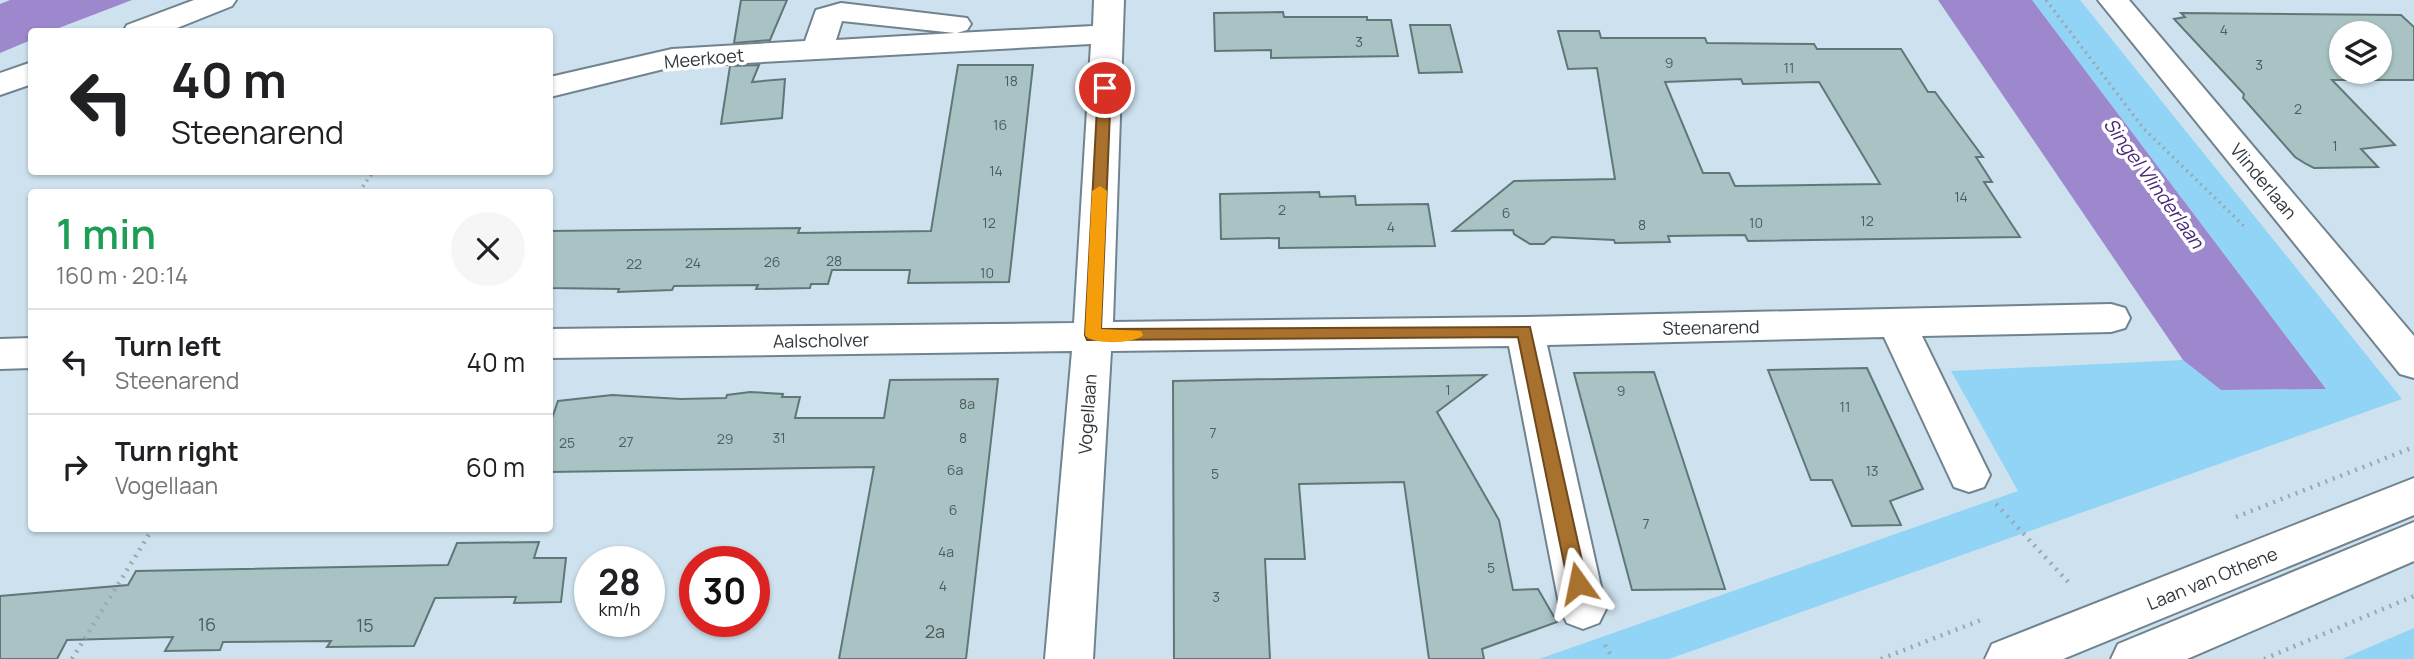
<!DOCTYPE html>
<meta charset="utf-8">
<style>
:root{--surface:#fff;--page:#f6f6f6;--text:#202124;--muted:#757577;--line:#e0e0e0}
body{margin:0;font-family:Manrope,sans-serif;background:var(--page);color:var(--text);height:100vh;display:flex;flex-direction:column;font-size:26px;white-space:nowrap}
*{box-sizing:border-box;margin:0}
p{font-size:23px;color:var(--muted)}
.icon{flex:none;width:38px;height:38px;fill:none;stroke:currentColor;stroke-width:2;stroke-linecap:round;stroke-linejoin:round}
.map{position:relative;flex:1;overflow:hidden}
.sheet{position:absolute;left:28px;top:189px;width:525px;height:343px;display:flex;flex-direction:column;background:var(--surface);border-radius:7px;box-shadow:0 2px 5px #0004}
.sheet>*{flex:none}
.banner{position:absolute;left:28px;top:28px;width:525px;height:147px;border-radius:7px;box-shadow:0 2px 5px #0004;background:#fff;color:var(--text);overflow:hidden}
.tools{position:absolute;left:2329px;top:21px;display:grid;gap:14px}
.tools a{display:grid;place-items:center;width:63px;height:63px;border-radius:50%;background:var(--surface);box-shadow:0 2px 5px #0004;font-size:35px}
.speed{position:absolute;left:574px;top:546px;display:flex;gap:14px;font-size:35px;font-weight:700;text-align:center}
.speed>*{display:grid;place-content:center;width:91px;height:91px;border-radius:50%;background:var(--surface);box-shadow:0 2px 5px #0004;line-height:1}
.speed small{font-size:18px;font-weight:400}
.speed .limit{border:10px solid #d22;background:#fff;color:#111}
.pin{position:absolute;display:grid;place-items:center;width:60px;height:60px;color:#fff;margin:-30px;border:4px solid #fff;border-radius:50%;box-shadow:0 2px 7px #0007}
.me{position:absolute;width:77px;margin:-38px;rotate:348deg;stroke-linejoin:round;filter:drop-shadow(0 0 5px #0008)}
.turn{display:flex;align-items:center;gap:24px;height:147px;padding:0 28px;font-size:32px}
.turn .icon{width:91px;height:91px;stroke-width:2.5}
.turn b{display:block;font-size:49px;line-height:60px}
.round{display:grid;place-items:center;flex:none;width:74px;height:74px;border-radius:37px;background:var(--page)}
.head{display:flex;align-items:center;justify-content:space-between;height:119px;padding:0 28px}
h1{font-size:42px;font-weight:600;line-height:52px;color:#1e9e55}
ul{padding:0;list-style:none}
li{display:flex;align-items:center;gap:21px;height:105px;padding:0 28px;border-top:2px solid var(--line)}
li div{flex:1}
li b{display:block;font-size:26px}
li em{font-style:normal}
.map>svg:first-child{display:block}
.green{fill:#92d4f6}
.water{fill:#9d88ce}
.building{fill:#a9c3c4;stroke:#607778;stroke-width:2;fill-rule:evenodd}
.lines{fill:none;stroke-linecap:round;stroke-linejoin:round}
.street-casing{stroke:#70838e;stroke-width:4}
.secondary-casing{stroke:#70838e;stroke-width:4}
.path-far1{stroke:#98a9b2;stroke-width:3.5;stroke-dasharray:2 4.5;stroke-linecap:butt}
.path{stroke:#98a9b2;stroke-width:4.5;stroke-dasharray:2 6;stroke-linecap:butt}
.street{fill:#fff;fill-rule:evenodd}
.secondary{fill:#fff;fill-rule:evenodd}
.route{fill:#a8712d;stroke:#6d491d;stroke-width:2}
.slow{fill:#f59e0b}
.labels{text-anchor:middle;dominant-baseline:central;stroke-width:7;stroke-linejoin:round;paint-order:stroke}
.number-label{font-size:14px;fill:#4e5b5f}
.street-label{font-size:18px;fill:#30383d;stroke:#fff}
.near-number-label{font-size:18px;fill:#4e5b5f}
.water-label{font-size:19px;font-style:italic;fill:#47277a;stroke:#fff}
</style>
<div class="map">
<svg width="2414" height="659" viewBox="0 0 2414 659">
<rect width="100%" height="100%" fill="#cde2ee"/>
<g class="green">
<polygon points="2032,0 2080,0 2402,399 1669,659 1539,659 2018,491 1951,371 2183,360 2221,390 2326,389"/>
<polygon points="2414,628 2414,659 2342,659"/>
</g>
<g class="water">
<polygon points="10,0 132,0 51,31 32,32 31,40 0,53 0,4"/>
<polygon points="1938,0 2032,0 2326,389 2221,390 2183,360"/>
</g>
<g class="building">
<polygon points="741,0 787,0 770,40 734,43"/>
<polygon points="1283,12 1284,17 1367,17 1367,20 1391,20 1398,56 1271,58 1271,50 1215,51 1214,13"/>
<path d="M2181,13l220,2 13,12v53h-82l63,65 -34,4 17,18 -64,1 -8,-4 -11,-7 -52,-59 1,-4 -70,-75 11,-2zM2342,33h38v39h-38z"/>
<polygon points="1410,25 1450,25 1462,72 1419,73"/>
<path d="M1558,31h41l2,7h104l2,5 107,1 3,5h84l27,43h7l48,65h-7l16,25h-8l36,55 -272,4 -3,-6 -77,1 2,6 -55,1 -1,-3 -62,-3 -8,7h-14l-16,-10 -1,-4 -60,1 61,-50 101,-2 -18,-111 -29,1zM1741,79l2,5 76,-2 61,102 -145,2 -6,-13h-26l-38,-91z"/>
<polygon points="759,65 752,82 785,79 782,118 721,124 730,66"/>
<polygon points="958,65 1033,65 1009,282 908,283 910,270 832,270 828,284 811,284 810,288 756,289 758,285 674,286 672,290 618,292 619,289 550,288 550,231 800,228 798,233 931,231"/>
<polygon points="1319,192 1320,197 1355,196 1356,205 1428,204 1435,246 1279,248 1279,238 1221,239 1220,194"/>
<polygon points="1867,368 1923,489 1890,501 1901,525 1852,526 1832,480 1811,480 1768,370"/>
<polygon points="1654,372 1681,454 1725,589 1632,590 1574,373"/>
<polygon points="1486,375 1437,412 1499,520 1513,590 1538,589 1557,622 1482,649 1484,659 1429,659 1404,482 1299,484 1305,559 1265,559 1270,659 1174,659 1173,381"/>
<polygon points="998,379 966,659 839,659 874,467 550,472 550,424 558,401 612,395 681,399 726,398 727,395 750,392 783,394 782,397 800,397 795,418 884,418 890,380"/>
<polygon points="539,542 534,558 566,558 561,602 514,603 516,597 435,598 414,646 327,647 331,641 223,642 220,650 165,651 173,637 67,640 57,659 0,659 0,596 128,585 136,571 448,565 457,543"/>
</g>
<g class="lines">
<g class="street-casing">
<g id="street">
<polygon points="194,0 236,0 232,6 167,32 123,32 127,25"/>
<path d="M1094,0h30l-11,322 412,-5 586,-13 14,4 5,10 -5,10 -14,4 -189,4 68,139 -6,12 -15,5 -15,-5 -70,-150 -337,8 59,264 -7,14 -16,6 -16,-6 -7,-14 -51,-263 -398,5 -18,308h-48l27,-308 -522,7v-29l524,-6 17,-279 -419,23 -122,30v-20l122,-28 133,-8 11,-31 25,-7 126,15 4,6 -4,6 -10,3 136,-7zM842,21l113,12 -119,7z"/>
<polygon points="2098,0 2129,0 2414,336 2414,378 2400,374"/>
<polygon points="32,62 32,84 0,95 0,73"/>
<polygon points="32,338 32,368 0,369 0,339"/>
</g>
</g>
<g class="secondary-casing">
<g id="secondary">
<polygon points="2414,478 2414,515 2063,659 1985,659 1992,644"/>
<polygon points="2414,522 2414,561 2187,659 2111,659 2118,644"/>
</g>
</g>
<g class="path-far1">
<polyline points="2046,0 2144,129 2246,228"/>
<polyline points="359,192 373,172"/>
</g>
<g class="path">
<polyline points="1996,504 2071,585"/>
<polyline points="2236,517 2414,447"/>
<polyline points="1605,645 1613,659"/>
<polyline points="72,659 153,528"/>
<polyline points="1881,659 1981,620"/>
<polyline points="2264,659 2414,596"/>
</g>
<use href="#street" class="street"/>
<use href="#secondary" class="secondary"/>
</g>
<polygon class="route" points="1105,84 1111,88 1101,329 1530,327 1587,583 1584,589 1578,592 1571,589 1568,583 1518,337 1087,340 1085,335 1098,88"/>
<path class="slow" d="M1100,186l7,5 -6,138 40,2 2,4c-7,9 -52,10 -58,0l7,-144z"/>
<g class="labels">
<g class="number-label">
<text x="2224" y="29">4</text>
<text x="1359" y="41">3</text>
<text x="1669" y="62">9</text>
<text x="2259" y="64">3</text>
<text x="1789" y="67">11</text>
<text x="1011" y="80">18</text>
<text x="2298" y="108">2</text>
<text x="1000" y="124">16</text>
<text x="2335" y="145">1</text>
<text x="996" y="170">14</text>
<text x="1961" y="196">14</text>
<text x="1282" y="209">2</text>
<text x="1506" y="212">6</text>
<text x="1867" y="220">12</text>
<text x="989" y="222">12</text>
<text x="1756" y="222">10</text>
<text x="1642" y="224">8</text>
<text x="1391" y="226">4</text>
<text x="834" y="260">28</text>
<text x="772" y="261">26</text>
<text x="693" y="262">24</text>
<text x="634" y="263">22</text>
<text x="987" y="272">10</text>
<text x="1448" y="389">1</text>
<text x="1621" y="390">9</text>
<text x="967" y="403">8a</text>
<text x="1845" y="406">11</text>
<text x="1213" y="432">7</text>
<text x="779" y="437">31</text>
<text x="963" y="437">8</text>
<text x="725" y="438">29</text>
<text x="626" y="441">27</text>
<text x="567" y="442">25</text>
<text x="955" y="469">6a</text>
<text x="1872" y="470">13</text>
<text x="1215" y="473">5</text>
<text x="953" y="509">6</text>
<text x="1646" y="523">7</text>
<text x="946" y="551">4a</text>
<text x="1491" y="567">5</text>
<text x="943" y="585">4</text>
<text x="1216" y="596">3</text>
</g>
<g class="street-label">
<text transform="translate(704 58) rotate(-5)">Meerkoet</text>
<text transform="translate(2264 181) rotate(50)">Vlinderlaan</text>
<text transform="translate(1711 327) rotate(-1)">Steenarend</text>
<text transform="translate(821 340) rotate(-1)">Aalscholver</text>
<text transform="translate(1087 414) rotate(-86)">Vogellaan</text>
<text transform="translate(2212 578) rotate(-22)">Laan van Othene</text>
</g>
<g class="near-number-label">
<text x="207" y="624">16</text>
<text x="365" y="625">15</text>
<text x="935" y="631">2a</text>
</g>
<g class="water-label">
<text transform="translate(2154 183) rotate(54)">Singel Vlinderlaan</text>
</g>
</g>
</svg>
<div class="tools">
<a><svg class="icon" aria-label="layers" viewBox="0 0 24 24"><path d="M12 4l9 5-9 5-9-5zM3 14l9 5 9-5"/></svg></a>
</div>
<div class="speed"><div>28<small>km/h</small></div><div class="limit">30</div></div>
<div class="pin" style="left:1105px;top:88px;background:#d93025"><svg class="icon" aria-label="arrive" viewBox="0 0 24 24"><path d="M6 21V4h12l-3 4 3 4H6"/></svg></div>
<svg class="me" style="left:1578px;top:583px" viewBox="-20 -20 40 40"><path d="M0-17L14 15 0 8-14 15z" fill="#a8712d" stroke="#fff" stroke-width="4"/></svg>
<div class="banner">
<div class="turn"><svg class="icon" aria-label="left" viewBox="0 0 24 24"><path d="M17 20v-9H6M10 6l-5 5 5 5"/></svg><div><b>40 m</b>Steenarend</div></div>
</div>
<section class="sheet">
<div class="head"><div><h1>1 min</h1><p>160 m · 20:14</p></div><a class="round"><svg class="icon" aria-label="close" viewBox="0 0 24 24"><path d="M6 6l12 12M18 6L6 18"/></svg></a></div>
<ul>
<li><svg class="icon" aria-label="left" viewBox="0 0 24 24"><path d="M17 20v-9H6M10 6l-5 5 5 5"/></svg><div><b>Turn left</b><p>Steenarend</p></div><em>40 m</em></li>
<li><svg class="icon" aria-label="right" viewBox="0 0 24 24"><path d="M7 20v-9h11M14 6l5 5-5 5"/></svg><div><b>Turn right</b><p>Vogellaan</p></div><em>60 m</em></li>
</ul>
</section>
</div>
